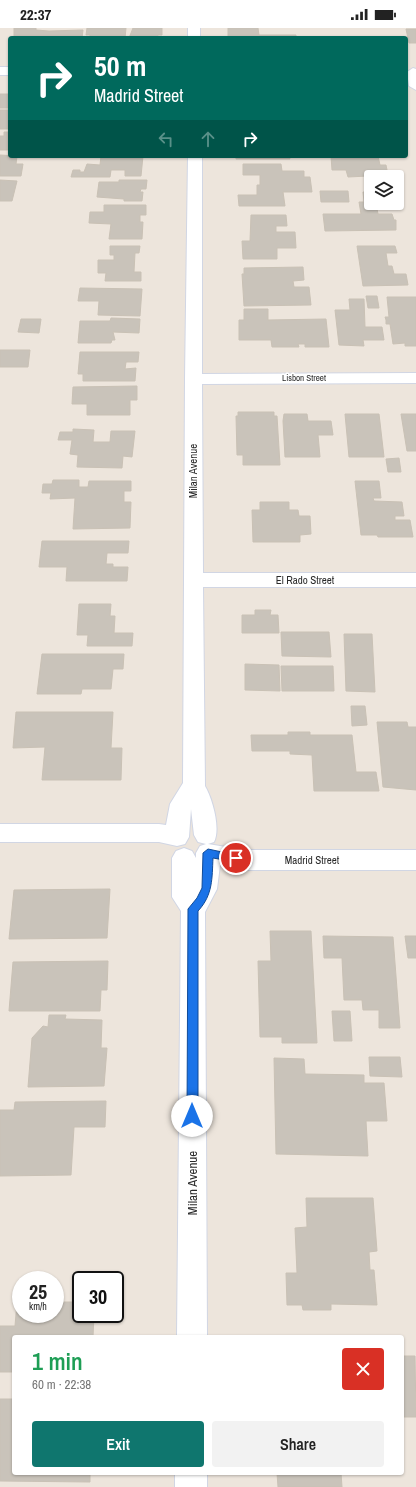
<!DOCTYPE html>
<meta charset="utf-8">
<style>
:root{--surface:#fff;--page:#f2f2f2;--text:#222;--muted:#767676;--accent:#0f766e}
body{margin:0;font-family:"Archivo Narrow",sans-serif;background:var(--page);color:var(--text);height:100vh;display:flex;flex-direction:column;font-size:15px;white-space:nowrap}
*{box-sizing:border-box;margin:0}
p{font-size:13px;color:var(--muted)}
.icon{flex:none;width:22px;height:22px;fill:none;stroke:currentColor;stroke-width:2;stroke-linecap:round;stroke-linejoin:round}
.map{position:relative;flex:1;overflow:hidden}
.drawer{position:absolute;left:12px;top:1307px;width:392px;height:140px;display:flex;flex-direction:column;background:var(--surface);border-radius:4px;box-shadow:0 1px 3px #0004}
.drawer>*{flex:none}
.banner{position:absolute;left:8px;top:8px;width:400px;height:122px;border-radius:4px;box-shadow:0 1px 3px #0004;background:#00695c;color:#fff;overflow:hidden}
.buttons{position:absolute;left:364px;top:142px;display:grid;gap:8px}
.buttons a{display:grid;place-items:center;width:40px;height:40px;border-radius:4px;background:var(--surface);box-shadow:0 1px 3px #0004;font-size:20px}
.speed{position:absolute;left:12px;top:1243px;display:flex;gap:8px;font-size:20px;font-weight:700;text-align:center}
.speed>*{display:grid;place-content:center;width:52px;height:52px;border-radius:50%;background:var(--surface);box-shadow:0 1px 3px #0004;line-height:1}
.speed small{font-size:10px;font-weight:400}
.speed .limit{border:2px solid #111;border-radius:6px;background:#fff;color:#111}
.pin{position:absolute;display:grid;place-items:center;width:34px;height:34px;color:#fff;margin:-17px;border:2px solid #fff;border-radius:50%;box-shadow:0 1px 4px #0007}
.me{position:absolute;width:44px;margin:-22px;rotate:0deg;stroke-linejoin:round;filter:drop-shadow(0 0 3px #0008)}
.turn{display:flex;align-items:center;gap:14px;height:84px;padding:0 20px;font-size:18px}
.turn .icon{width:52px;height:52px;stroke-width:2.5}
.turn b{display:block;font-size:28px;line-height:34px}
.lanes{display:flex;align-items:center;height:38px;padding:0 20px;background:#0003;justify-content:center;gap:20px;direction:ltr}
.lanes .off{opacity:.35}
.round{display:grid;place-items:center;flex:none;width:42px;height:42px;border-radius:4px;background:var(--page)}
.summary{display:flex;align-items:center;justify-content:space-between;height:68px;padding:0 20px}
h1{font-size:24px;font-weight:600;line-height:30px;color:#1e9e55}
.button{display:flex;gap:8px;margin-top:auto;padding:8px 20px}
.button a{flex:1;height:46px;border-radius:4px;background:var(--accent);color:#fff;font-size:16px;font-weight:600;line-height:46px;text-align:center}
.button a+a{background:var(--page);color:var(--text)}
.status{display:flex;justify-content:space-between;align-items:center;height:28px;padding:0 20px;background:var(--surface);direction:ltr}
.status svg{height:11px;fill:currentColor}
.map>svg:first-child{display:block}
.building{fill:#c9c3ba;stroke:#c9c1b5}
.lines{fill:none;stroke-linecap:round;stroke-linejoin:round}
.minor-casing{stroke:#d1d6e4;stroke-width:2}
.minor{fill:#fff;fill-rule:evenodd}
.route{fill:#1a73e8;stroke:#114b97}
.labels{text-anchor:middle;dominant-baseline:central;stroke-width:3;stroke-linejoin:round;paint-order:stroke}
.far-street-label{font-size:9px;fill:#2b2b2b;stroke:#fff}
.street-label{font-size:11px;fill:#2b2b2b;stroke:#fff}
.near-street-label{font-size:13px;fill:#2b2b2b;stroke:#fff}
</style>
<div class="status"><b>22:37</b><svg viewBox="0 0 49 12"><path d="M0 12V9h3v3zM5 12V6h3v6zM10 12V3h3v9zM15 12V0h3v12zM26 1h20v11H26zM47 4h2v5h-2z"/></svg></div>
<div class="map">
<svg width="416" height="1459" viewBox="0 0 416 1459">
<rect width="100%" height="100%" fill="#ede5dc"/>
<g class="building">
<polygon points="14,0 36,0 36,2 49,3 83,2 82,10 14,10"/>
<polygon points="87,0 126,0 125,10 90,10 90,7 86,7"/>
<polygon points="133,0 162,0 162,7 158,7 157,10 129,10"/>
<polygon points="228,0 258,0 259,7 296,7 296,10 228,10"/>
<polygon points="406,1 416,1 416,15 409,15"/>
<rect x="0" y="66" width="10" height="14"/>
<rect x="0" y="82" width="10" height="19"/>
<polygon points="4,104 10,104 10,122 0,122 0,108 4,108"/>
<polygon points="0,127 17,128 16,136 23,136 21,148 0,148"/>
<polygon points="101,128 143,128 141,148 125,148 125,142 111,142 110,149 71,149 73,142 80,142 80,144 84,144 87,136 100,137"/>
<polygon points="236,128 289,128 290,131 236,131"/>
<polygon points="331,128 378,128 380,137 386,137 388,147 348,149 346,142 332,142"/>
<polygon points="243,136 281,136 282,143 304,143 304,149 310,149 312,164 283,164 285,178 239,178 238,167 257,167 257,157 260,157 260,147 243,147"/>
<polygon points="0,152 17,153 12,173 0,173"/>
<polygon points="119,152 147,152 146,161 141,161 140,164 143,164 142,173 124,173 124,171 97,169 99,154 119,154"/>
<polygon points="320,163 348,163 349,174 321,174"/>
<polygon points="363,164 371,164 371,175 390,175 392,181 377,181 378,186 392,186 394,192 396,192 396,202 325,203 323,186 361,186 359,174 364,174"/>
<polygon points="104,177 146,177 146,187 140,187 140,194 143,194 142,211 109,211 111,196 89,195 90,184 104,184"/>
<polygon points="251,187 286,187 287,198 276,198 276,204 295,204 296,220 277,220 277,231 243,231 242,213 250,213"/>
<polygon points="110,218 140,218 139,225 135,225 134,244 141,244 141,253 105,253 106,245 98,245 98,232 114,232 114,227 110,227"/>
<polygon points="357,218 395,218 397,225 386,225 388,238 392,238 394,246 406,246 408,257 363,258"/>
<polygon points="303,239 304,252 293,253 294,259 309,259 311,277 244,278 242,246 244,246 244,240"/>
<polygon points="80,260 142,261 140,288 98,287 99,273 78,273"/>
<polygon points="366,268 377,268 379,280 368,280"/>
<polygon points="387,269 416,269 416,318 405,318 405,315 393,316 390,296 386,296 386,292 385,289 389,289"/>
<polygon points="349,271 364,271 365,299 382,299 384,312 363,312 364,318 339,317 335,282 350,282"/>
<polygon points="244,281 268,281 268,292 326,291 329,319 305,319 305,316 298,316 299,319 272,319 271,312 239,312 239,292 244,292"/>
<polygon points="111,290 140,291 139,305 113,304 115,312 112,312 111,315 78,315 80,293 110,293"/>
<polygon points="21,291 41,291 39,305 18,304"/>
<polygon points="0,322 30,322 28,339 0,339"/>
<polygon points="80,324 139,324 138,334 126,334 125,341 136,340 135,353 83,353 83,346 78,346"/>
<polygon points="137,358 137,372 130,372 130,387 87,387 87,376 72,376 73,359"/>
<polygon points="238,384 274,384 274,388 277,388 280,437 243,437 243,427 237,427 236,388 238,388"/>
<polygon points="284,386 307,386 308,393 331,393 333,407 318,407 320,429 285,429 283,393"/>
<polygon points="345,386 379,386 384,429 349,429"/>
<polygon points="401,386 416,386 416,423 407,423"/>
<polygon points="73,401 94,402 93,414 110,414 111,403 135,403 132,429 123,428 122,440 77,439 78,427 70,426 72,412 58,412 60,404 73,404"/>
<polygon points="399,430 401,444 388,444 386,431"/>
<polygon points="53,452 79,452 79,459 88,459 89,453 131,453 131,463 124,463 124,474 131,474 130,500 73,501 75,470 50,471 51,465 42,465 43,456 52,456"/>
<polygon points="355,453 379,453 381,470 373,470 374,473 402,474 404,488 395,488 395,492 410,492 413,509 378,509 377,507 361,507"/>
<polygon points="260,474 289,474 289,482 298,482 299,488 310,488 311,506 300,507 300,514 253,514 252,482 260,482"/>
<polygon points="42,513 129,513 128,525 107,525 106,536 113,536 113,539 128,539 127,553 66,553 67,539 39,539"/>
<polygon points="79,576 111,576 110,588 115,588 114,605 133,605 132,618 87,618 88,607 77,607"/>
<polygon points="255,582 271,582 270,587 278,587 279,605 242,605 242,587 255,587"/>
<polygon points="281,604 329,604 331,629 282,628"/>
<polygon points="344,606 372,606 375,664 346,663"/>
<polygon points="42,626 124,626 123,641 113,641 111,661 82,661 81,666 37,666"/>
<polygon points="245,636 279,637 280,663 245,662"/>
<polygon points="281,638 333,638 334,663 282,663"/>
<polygon points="351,678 365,678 367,697 352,698"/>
<polygon points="16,684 113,684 111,720 122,720 121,752 42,752 45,719 13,720"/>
<polygon points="377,694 407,694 408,699 416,699 416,762 383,759"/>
<polygon points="288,704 310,704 310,707 352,707 356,744 376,744 379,763 314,763 312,727 290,726 290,723 252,723 251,707 288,707"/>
<polygon points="110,861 107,910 9,911 14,862"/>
<polygon points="270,903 311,903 317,1015 282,1015 282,1009 260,1009 258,933 271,933"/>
<polygon points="323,908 393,909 400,1000 379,1000 379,982 363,982 362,972 344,972 342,930 324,930"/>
<polygon points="405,908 416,908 416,930 408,930"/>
<polygon points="108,933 107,962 101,962 100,983 9,983 13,934"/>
<polygon points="332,983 350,983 352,1013 334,1013"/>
<polygon points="49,987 66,987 65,991 102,992 101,1020 107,1020 104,1058 28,1059 32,1010 43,998 48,999"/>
<polygon points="369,1029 400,1029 402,1049 370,1048"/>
<polygon points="274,1030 304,1031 305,1046 364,1047 364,1055 384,1055 387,1093 366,1093 368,1128 276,1126"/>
<polygon points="106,1073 105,1099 74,1099 71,1147 0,1148 0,1082 14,1082 15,1074"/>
<polygon points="306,1170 373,1170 377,1223 369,1224 370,1242 374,1242 377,1277 331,1276 331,1282 303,1282 302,1277 287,1277 286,1245 297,1245 295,1200 307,1199"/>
<polygon points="17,1274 21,1274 21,1286 55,1286 55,1274 76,1274 76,1278 81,1278 81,1286 94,1286 93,1309 14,1309 14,1344 0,1344 0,1298 15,1298"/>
<polygon points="402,1328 415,1328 416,1389 402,1389"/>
<polygon points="0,1371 14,1371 14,1445 90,1445 90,1454 0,1453"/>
<polygon points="277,1445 341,1445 342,1459 278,1459"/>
</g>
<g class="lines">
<g class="minor-casing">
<g id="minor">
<rect x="188" y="0" width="12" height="10"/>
<rect x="0" y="39" width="10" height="8"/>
<polygon points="413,40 416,41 416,62 409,58 407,44"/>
<path d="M188,128h14v218l214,-1v10l-214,1 1,189h213v14h-213l2,199c7,12 16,42 9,56l-6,2 36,6h172v20h-172l-24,-5 -3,24 -12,23 2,425h-30l4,-426 -9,-14v-39l4,-7 8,-3 8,3 4,7v19v-24l4,-7 6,-2 -8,-2 -4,-7 -3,-26 -2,28 -4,7 -8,2 -18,-4h-159v-18h159l7,1 4,-21 13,-21 2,-404z"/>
<rect x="175" y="1445" width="32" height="14"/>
</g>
</g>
<use href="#minor" class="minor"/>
</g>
<path class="route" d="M208,821l28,6 4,3 -4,4 -23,-4c-1,20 0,37 -15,53v205l-2,4 -4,2 -4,-2 -1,-4 1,-207 9,-11 5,-10 1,-35z"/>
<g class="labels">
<g class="far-street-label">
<text x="304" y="350">Lisbon Street</text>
</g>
<g class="street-label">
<text transform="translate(193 443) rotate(-90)">Milan Avenue</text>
<text x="305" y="552">El Rado Street</text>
<text x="312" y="832">Madrid Street</text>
</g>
<g class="near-street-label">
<text transform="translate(192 1155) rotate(-90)">Milan Avenue</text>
</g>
</g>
</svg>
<div class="buttons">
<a><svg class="icon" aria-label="layers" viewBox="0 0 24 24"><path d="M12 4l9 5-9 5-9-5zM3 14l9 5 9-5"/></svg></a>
</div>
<div class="speed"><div>25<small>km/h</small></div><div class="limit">30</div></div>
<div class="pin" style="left:236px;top:830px;background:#d93025"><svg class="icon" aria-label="arrive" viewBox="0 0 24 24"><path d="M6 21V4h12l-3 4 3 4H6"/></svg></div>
<svg class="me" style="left:192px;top:1088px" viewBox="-20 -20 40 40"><circle r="19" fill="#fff"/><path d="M0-13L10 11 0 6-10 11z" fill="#1a73e8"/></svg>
<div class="banner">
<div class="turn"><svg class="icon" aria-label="right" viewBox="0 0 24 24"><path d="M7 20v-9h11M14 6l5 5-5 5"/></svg><div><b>50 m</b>Madrid Street</div></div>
<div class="lanes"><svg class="icon off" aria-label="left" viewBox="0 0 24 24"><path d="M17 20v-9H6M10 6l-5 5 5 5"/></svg><svg class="icon off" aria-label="ahead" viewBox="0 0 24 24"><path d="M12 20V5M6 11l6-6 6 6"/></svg><svg class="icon" aria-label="right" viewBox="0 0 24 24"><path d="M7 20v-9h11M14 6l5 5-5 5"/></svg></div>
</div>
<section class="drawer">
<div class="summary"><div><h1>1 min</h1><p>60 m · 22:38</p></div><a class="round" style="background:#d93025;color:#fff"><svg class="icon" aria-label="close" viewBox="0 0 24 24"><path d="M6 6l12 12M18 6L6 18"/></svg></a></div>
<div class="button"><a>Exit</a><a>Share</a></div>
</section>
</div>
